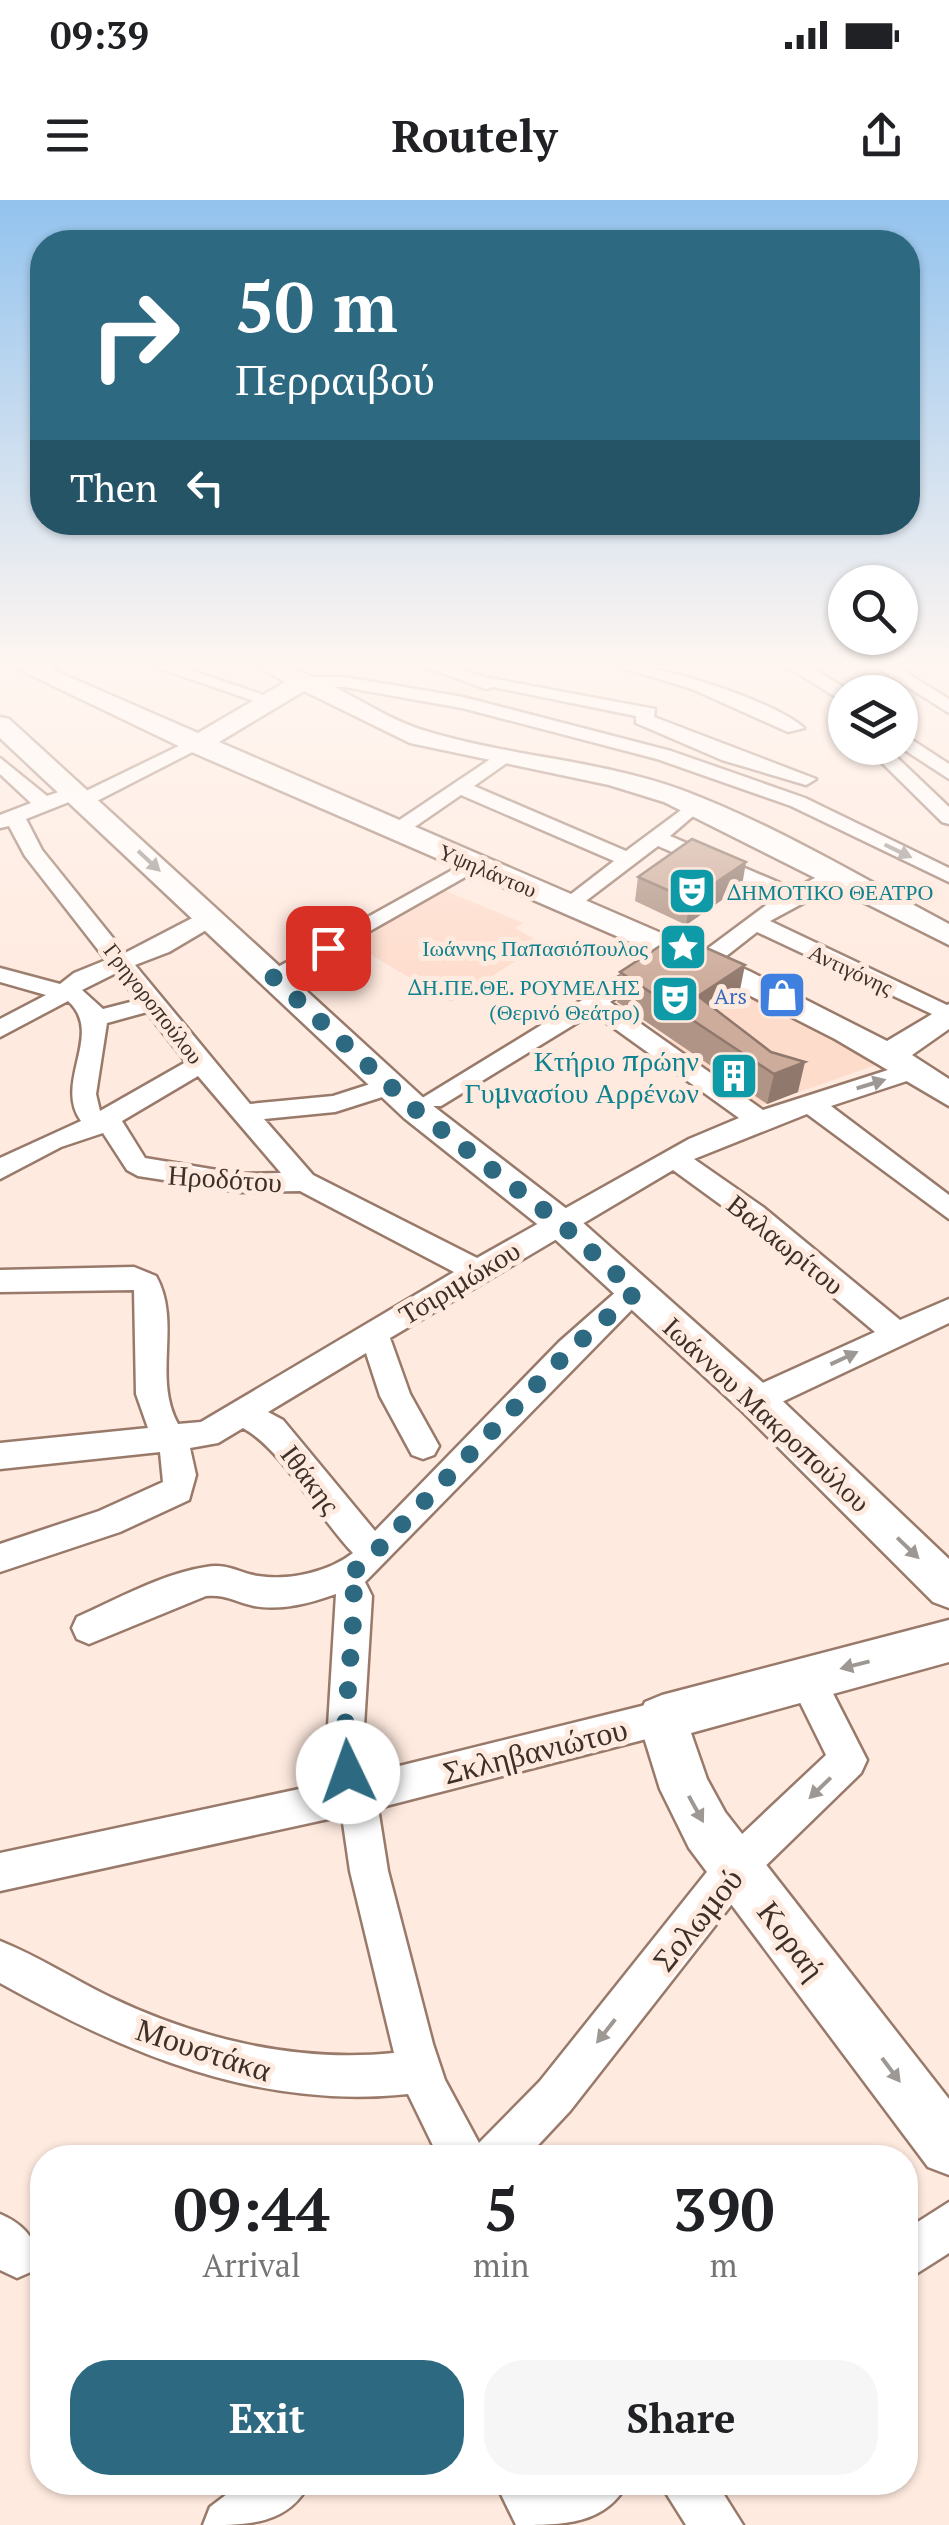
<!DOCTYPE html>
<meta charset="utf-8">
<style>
:root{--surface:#fff;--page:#f6f6f6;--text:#202124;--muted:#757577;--accent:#2d6980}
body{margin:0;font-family:"PT Serif",serif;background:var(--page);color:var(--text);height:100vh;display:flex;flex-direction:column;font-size:38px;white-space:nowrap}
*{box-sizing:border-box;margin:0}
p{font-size:32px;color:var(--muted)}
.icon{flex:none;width:55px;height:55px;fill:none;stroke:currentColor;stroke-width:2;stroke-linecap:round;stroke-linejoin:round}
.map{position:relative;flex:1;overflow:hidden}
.drawer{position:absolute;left:30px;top:1945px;width:888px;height:350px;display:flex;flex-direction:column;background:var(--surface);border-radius:40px;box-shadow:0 2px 8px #0004}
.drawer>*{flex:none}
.banner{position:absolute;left:30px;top:30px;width:890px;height:305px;border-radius:40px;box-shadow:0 2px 8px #0004;background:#2d6980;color:#fff;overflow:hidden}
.buttons{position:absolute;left:828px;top:365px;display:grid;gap:20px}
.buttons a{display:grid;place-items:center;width:90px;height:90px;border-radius:50%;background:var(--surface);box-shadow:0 2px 8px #0004;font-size:50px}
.pin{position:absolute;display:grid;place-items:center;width:85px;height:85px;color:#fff;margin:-42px;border-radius:20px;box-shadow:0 5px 15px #0006}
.me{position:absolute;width:110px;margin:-55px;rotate:357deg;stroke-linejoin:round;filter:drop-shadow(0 0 8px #0008)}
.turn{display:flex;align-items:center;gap:35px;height:210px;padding:0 40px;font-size:45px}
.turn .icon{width:130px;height:130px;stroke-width:2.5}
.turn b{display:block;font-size:70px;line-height:85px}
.then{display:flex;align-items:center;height:95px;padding:0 40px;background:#0003;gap:20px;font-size:38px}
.eta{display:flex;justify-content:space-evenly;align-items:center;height:170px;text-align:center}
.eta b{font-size:60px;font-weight:600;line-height:70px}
.action{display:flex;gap:20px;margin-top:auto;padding:20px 40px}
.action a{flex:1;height:115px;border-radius:40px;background:var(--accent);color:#fff;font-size:40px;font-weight:600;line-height:115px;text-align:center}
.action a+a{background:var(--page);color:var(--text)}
.status{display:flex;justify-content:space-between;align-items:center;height:70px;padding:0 50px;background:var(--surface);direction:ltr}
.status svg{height:28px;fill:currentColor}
header{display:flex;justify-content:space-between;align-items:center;height:130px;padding:0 40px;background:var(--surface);font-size:45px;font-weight:600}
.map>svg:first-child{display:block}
.built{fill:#fedccc}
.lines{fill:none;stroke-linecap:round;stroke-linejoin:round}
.street-casing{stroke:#997a6a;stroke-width:5}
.secondary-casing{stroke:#997a6a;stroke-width:5}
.street{fill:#fff;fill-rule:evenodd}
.secondary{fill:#fff;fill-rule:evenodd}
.wall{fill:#b09485}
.shaded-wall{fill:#90786c}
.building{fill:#cdac9b;stroke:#90786c;stroke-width:2.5}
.oneway{fill:#9e9894}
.route{stroke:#2d6980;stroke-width:18;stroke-dasharray:0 32.4}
.labels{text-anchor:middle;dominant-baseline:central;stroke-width:10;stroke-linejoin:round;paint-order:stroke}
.far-street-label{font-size:22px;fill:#3d3029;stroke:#ffeadf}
.far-culture-label{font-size:22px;fill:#0d838f;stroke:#ffeadf;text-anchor:end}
.far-shop-label{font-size:22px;fill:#366cbe;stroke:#ffeadf;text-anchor:end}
.culture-label{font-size:28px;fill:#0d838f;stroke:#ffeadf;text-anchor:end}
.street-label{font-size:28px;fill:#3d3029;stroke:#ffeadf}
.near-street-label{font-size:32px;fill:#3d3029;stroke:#ffeadf}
</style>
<div class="status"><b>09:39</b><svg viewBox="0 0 49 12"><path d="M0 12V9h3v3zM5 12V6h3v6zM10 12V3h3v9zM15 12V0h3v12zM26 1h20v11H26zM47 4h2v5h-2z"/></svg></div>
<header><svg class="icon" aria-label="menu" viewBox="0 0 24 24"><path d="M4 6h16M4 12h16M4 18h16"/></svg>Routely<svg class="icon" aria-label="share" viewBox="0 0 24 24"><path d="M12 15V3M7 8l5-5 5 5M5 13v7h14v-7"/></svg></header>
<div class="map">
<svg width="949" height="2325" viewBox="0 0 949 2325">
<rect width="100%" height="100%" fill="#ffeadf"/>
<g class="built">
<polygon points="441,689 523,723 515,728 543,744 451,802 349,742"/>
<polygon points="740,794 884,862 754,908 667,843"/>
</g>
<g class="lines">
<g class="street-casing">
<g id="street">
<polygon points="38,463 62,463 42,474 30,474 30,466"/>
<polygon points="144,463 170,463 278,500 263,504"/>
<polygon points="415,463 440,463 484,477 655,509 654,517 816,579 806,585 722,560 636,523 636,516 493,487 486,489"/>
<path d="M607,463c42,-2 167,37 197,65l-16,4 -96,-43z"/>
<polygon points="781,463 802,463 852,492 845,492 845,500 839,499"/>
<polygon points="870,463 891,463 949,499 949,513"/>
<polygon points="303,477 344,477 463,497 671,551 805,598 949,668 949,682 791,606 657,559 462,508 344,487 297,486 294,482"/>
<polygon points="900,532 949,564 949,579 900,547"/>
<path d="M189,541l17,4 -115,59h-14l-3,-4 -48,19 16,31 83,103 77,-40h16v10l-49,29 -34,13 115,139 83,-8 56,-18 9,2 4,6 -4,6 -63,20 -71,7 49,56 164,83 212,-119 50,-21 -146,-105 -152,93h-18l-4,-6 225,-138h16l4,5 -54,35 153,108 150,-48 12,8 -3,6 -91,30 118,89v24l-142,-105 -113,45 69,48 137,113 49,-21v24l-182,86 -11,3 -11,-3 -4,-9 4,-9 130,-59 -132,-111 -70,-51 -283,168 20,56 29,52 -5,9 -11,4 -11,-4 -32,-59 -14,-43 -98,59 15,8 92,111 184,-189 67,-59h20l4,8 -285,291 7,14 -10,163 5,15 295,-73 13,5 5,12 -5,12 -13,5 -284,73 10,63 45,173 12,36 34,63 61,-62 182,-228 104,-98 -38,-77 5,-12 13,-4 13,4 48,94 -6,13 -111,108 -180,230 -44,47h-87l-31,-64c-149,16 -281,-40 -408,-111v-42c38,15 73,38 110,56 88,42 186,66 284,56l-44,-182 -8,-55 -342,75v-38l332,-71 -6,-23 10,-165c-25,9 -54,17 -82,12 -18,-4 -29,-12 -48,-10l-117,48 -12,-5 -5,-11 5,-11c41,-18 84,-43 129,-50 21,-4 33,6 52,9 31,5 71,-4 95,-23 -35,-36 -69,-102 -110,-125l-25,15 -28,5 6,27 -7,25 -69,32 -120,40v-28l99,-33 64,-29 -3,-30 -160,17v-26l148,-15 -12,-34 -2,-104 -134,2v-22l134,-3 22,9c26,46 -4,101 22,148l23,-2 253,-150 -154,-81 -59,1 -103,-16 -11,-6 -24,-37 -42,14 -61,32v-21l81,-37c-28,-39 24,-87 -13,-120l-68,36v-18l46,-24 -46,-13v-14l60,16 14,-11 32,-13 -81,-104 -16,-30 -9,2v-13l31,-12 -31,-29v-16l47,38 29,-10 10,5zM116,773l22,27 -35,9 -21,-19zM147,812l39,50 -86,49 -4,-17 11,-71zM198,876l83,97 -40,1 -96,-16 -23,-37z"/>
<polygon points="867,548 887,548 949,607 949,624 942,622"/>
<polygon points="504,550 511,552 511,560 474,586 626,651 696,599 706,605 670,636 794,689 830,670 846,670 846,680 770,721 949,806 949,822 757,732 711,768 695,768 695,758 777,697 658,646 570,713 562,711 562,701 614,661 461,595 403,635 389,635 389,627"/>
<polygon points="474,658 481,660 481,668 280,782 264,782 260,777"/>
<polygon points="949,2002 949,2053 905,2081 905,2030"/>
<path d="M0,2014c21,9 31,20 40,41l-7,16 -16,7 -17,-8z"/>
<path d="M243,2282h67c-21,43 -62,43 -107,43l7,-18z"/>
<path d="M495,2282h52l5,8 10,-8h66c-22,43 -65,43 -112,43z"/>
<polygon points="659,2282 716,2282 743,2325 686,2325"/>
</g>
</g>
<g class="secondary-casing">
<g id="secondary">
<path d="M6,463h31l161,70 87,-51 -32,-19c65,0 115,52 176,69 83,25 171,28 253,58 93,35 180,88 267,134v21l-285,-143 -55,-17 -199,-42 -106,-52 -85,51 530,229 138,70 62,-37v25l-37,26 37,24v27l-114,-67 -108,-55 -540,-234z"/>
<polygon points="0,517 9,519 428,902 572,1013 770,1189 949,1359 949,1408 933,1402 742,1211 546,1031 404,918 0,538"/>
<polygon points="949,1420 949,1462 691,1533 707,1579 725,1612 949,1899 949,1975 928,1967 689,1648 660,1589 638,1518 645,1502 662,1495"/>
</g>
</g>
<use href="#street" class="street"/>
<use href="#secondary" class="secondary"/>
</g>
<g class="wall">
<polygon points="638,677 742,686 686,725 635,701"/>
<polygon points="620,772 739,795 716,810 798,892 767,904 617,802"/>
</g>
<g class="shaded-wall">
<polygon points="746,662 742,686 686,725 690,700"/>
<polygon points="745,765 739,795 697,823 698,796"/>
<polygon points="805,862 798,892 767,904 774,874"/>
</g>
<g class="building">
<polygon points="692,639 746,662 690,700 638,677"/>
<polygon points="677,735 745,765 698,796 771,852 805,862 774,874 620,772"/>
</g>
<defs><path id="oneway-solid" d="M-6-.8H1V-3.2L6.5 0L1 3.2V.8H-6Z" transform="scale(2.5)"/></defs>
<g class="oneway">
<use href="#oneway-solid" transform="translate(898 651) rotate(26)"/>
<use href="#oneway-solid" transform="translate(149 661) rotate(43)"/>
<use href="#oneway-solid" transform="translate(871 884) rotate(-17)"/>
<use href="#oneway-solid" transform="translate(844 1158) rotate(-25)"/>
<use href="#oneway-solid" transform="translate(908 1348) rotate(44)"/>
<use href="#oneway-solid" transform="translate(855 1465) rotate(166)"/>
<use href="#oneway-solid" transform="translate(820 1588) rotate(136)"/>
<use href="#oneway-solid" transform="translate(696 1609) rotate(61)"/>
<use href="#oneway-solid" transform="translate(606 1831) rotate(128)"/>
<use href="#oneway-solid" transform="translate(891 1870) rotate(53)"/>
</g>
<linearGradient id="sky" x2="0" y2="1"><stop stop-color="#93c3ee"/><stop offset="0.59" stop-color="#fff6f1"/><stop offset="1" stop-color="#fff6f1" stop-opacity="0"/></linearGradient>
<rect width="949" height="788" fill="url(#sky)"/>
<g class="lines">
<polyline class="route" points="328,748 272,776 416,910 559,1022 636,1092 570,1150 362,1366 345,1376 355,1396 344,1542 348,1572"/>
</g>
<defs>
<g id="theatre-square" transform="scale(2.5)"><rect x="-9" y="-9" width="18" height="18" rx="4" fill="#0f9aa8" stroke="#ffeadf"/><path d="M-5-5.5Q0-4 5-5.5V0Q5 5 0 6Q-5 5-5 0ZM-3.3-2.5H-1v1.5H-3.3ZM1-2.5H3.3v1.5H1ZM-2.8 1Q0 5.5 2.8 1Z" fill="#fff"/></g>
<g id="sight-square" transform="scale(2.5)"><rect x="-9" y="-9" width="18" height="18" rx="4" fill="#0f9aa8" stroke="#ffeadf"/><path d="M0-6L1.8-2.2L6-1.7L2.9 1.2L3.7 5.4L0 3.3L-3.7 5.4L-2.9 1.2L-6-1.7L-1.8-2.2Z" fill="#fff"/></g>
<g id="shop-square" transform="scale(2.5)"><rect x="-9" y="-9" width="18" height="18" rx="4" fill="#3f7fe0" stroke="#ffeadf"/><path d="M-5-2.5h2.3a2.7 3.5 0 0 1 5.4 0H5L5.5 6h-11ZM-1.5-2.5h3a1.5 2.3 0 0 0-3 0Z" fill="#fff"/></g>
<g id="building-square" transform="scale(2.5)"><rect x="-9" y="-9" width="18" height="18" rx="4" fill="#0f9aa8" stroke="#ffeadf"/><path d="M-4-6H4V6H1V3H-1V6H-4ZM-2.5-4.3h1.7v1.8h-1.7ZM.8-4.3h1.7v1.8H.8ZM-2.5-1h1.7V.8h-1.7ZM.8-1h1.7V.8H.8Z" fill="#fff"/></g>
</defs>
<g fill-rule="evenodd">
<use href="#theatre-square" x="692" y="691"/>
<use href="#sight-square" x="683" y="747"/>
<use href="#shop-square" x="782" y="795"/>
<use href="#theatre-square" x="675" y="799"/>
<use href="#building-square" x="734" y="876"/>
</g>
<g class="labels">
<g class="far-street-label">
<text transform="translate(488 670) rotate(23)">Υψηλάντου</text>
<text transform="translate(851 769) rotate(25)">Αντιγόνης</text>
<text transform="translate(154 803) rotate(52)">Γρηγοροπούλου</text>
</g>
<g class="far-culture-label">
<text x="727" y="691" text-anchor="start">ΔΗΜΟΤΙΚΟ ΘΕΑΤΡΟ</text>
<text x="648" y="747">Ιωάννης Παπασιόπουλος</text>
<text x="640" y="786">ΔΗ.ΠΕ.ΘΕ. ΡΟΥΜΕΛΗΣ<tspan x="640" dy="25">(Θερινό Θεάτρο)</tspan></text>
</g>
<g class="far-shop-label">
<text x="747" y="795">Ars</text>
</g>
<g class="culture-label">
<text x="699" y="860">Κτήριο πρώην<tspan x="699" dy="32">Γυμνασίου Αρρένων</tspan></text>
</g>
<g class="street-label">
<text transform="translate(225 978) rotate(4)">Ηροδότου</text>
<text transform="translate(786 1044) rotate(39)">Βαλαωρίτου</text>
<text transform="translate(459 1082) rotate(-31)">Τσιριμώκου</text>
<text transform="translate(767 1214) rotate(43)">Ιωάννου Μακροπούλου</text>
<text transform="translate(311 1279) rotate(53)">Ιθάκης</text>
</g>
<g class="near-street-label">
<text transform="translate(535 1550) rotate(-14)">Σκληβανιώτου</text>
<text transform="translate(697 1719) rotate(-51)">Σολωμού</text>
<text transform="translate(792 1740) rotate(53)">Κοραή</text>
<text transform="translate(204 1849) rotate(18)">Μουστάκα</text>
</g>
</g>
</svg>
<div class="buttons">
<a><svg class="icon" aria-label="search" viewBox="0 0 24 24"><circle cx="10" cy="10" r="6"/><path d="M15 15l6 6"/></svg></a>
<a><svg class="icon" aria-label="layers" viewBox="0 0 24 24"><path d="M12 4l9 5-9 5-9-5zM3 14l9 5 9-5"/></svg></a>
</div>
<div class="pin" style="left:328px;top:748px;background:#d93025"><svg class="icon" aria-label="arrive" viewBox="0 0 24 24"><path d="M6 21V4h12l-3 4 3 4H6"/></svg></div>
<svg class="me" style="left:348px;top:1572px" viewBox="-20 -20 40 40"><circle r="19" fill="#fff"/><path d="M0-13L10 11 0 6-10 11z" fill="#2d6980"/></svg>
<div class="banner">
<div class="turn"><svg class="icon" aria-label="right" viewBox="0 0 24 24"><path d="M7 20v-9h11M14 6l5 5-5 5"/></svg><div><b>50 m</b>Περραιβού</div></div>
<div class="then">Then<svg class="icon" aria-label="left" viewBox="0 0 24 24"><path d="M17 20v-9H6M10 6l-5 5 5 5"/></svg></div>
</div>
<section class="drawer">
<div class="eta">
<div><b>09:44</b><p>Arrival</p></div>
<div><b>5</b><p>min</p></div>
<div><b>390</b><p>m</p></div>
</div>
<div class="action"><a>Exit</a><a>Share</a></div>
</section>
</div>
